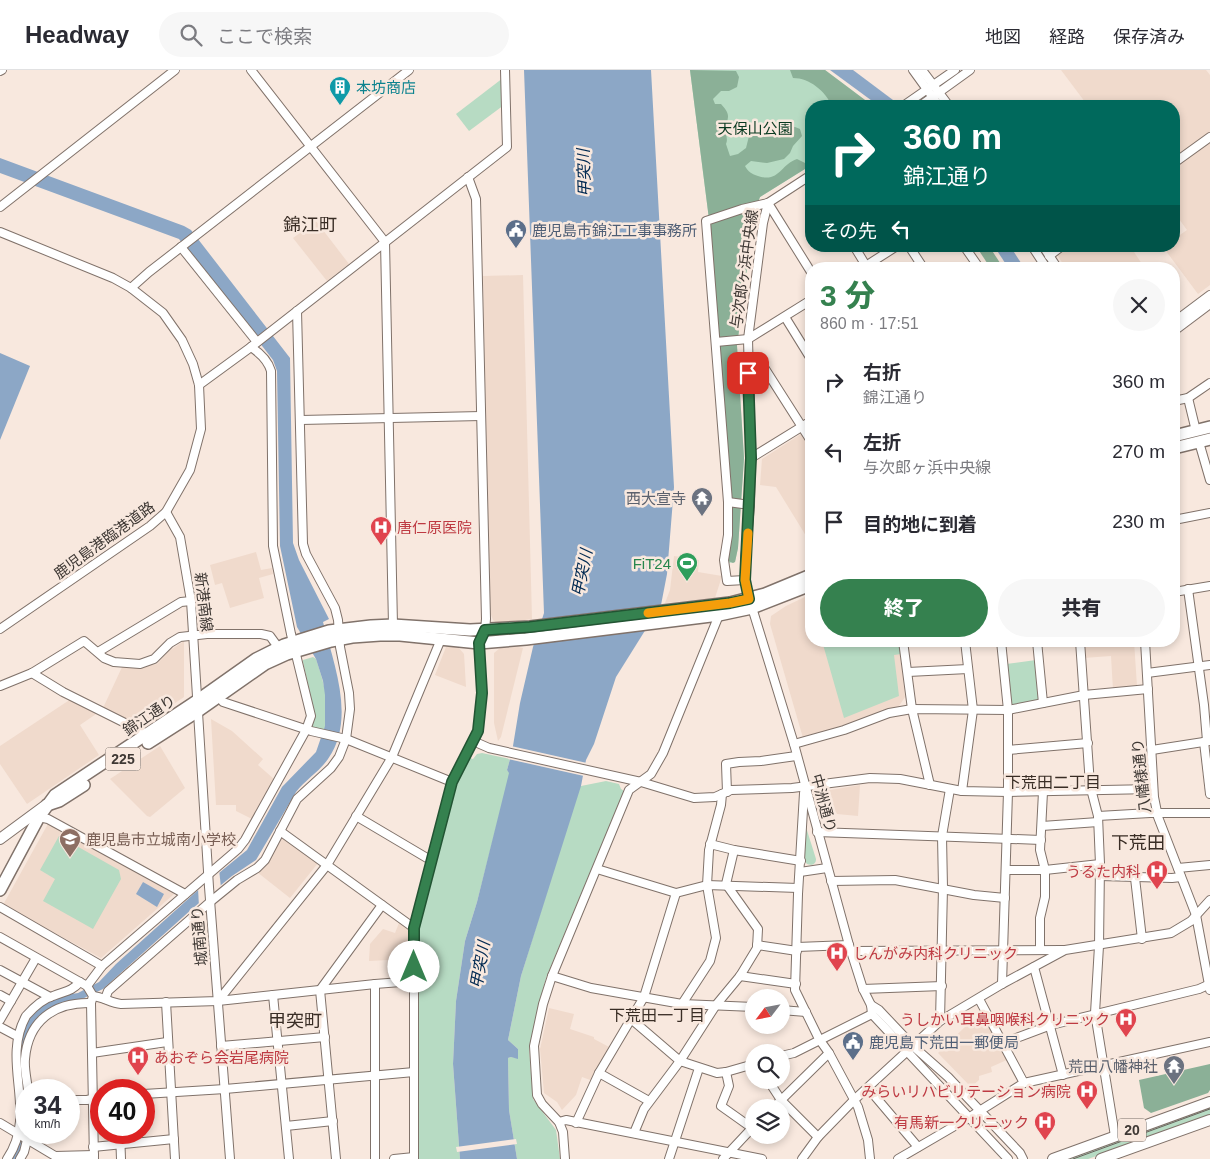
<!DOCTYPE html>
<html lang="ja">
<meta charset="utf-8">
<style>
:root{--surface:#fff;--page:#f7f7f7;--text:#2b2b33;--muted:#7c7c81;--line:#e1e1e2;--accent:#35814f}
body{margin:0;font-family:Helvetica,"Noto Sans JP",sans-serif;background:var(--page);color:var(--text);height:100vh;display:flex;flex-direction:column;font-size:19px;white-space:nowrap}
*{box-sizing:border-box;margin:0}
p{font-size:16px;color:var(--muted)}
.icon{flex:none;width:28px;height:28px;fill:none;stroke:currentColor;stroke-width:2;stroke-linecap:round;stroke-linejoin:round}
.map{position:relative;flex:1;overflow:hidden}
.side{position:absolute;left:805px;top:192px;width:375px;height:385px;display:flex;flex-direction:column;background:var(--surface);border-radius:20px;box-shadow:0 2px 8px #0003}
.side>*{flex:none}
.guide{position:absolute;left:805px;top:30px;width:375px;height:152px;border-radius:20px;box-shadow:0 2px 8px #0003;background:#00695c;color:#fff;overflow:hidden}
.needle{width:32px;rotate:238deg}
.tools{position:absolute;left:745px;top:919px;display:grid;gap:10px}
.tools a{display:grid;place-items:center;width:45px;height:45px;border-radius:50%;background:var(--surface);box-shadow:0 2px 8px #0003;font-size:25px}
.speed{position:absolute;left:15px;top:1009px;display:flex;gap:10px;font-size:25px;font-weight:700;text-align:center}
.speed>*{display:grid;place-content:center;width:65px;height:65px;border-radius:50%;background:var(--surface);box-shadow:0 2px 8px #0003;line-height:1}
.speed small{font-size:12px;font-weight:400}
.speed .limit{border:8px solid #d22;background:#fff;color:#111}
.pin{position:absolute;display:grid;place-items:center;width:42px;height:42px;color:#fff;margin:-21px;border-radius:10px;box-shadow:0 2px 8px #0006}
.me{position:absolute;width:55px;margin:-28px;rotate:0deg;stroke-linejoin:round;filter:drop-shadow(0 0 4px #0008)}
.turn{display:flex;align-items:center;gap:18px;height:105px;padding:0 15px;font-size:22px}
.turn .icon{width:65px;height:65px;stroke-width:2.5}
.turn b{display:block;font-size:35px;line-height:42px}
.then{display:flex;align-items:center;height:48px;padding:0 15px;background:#0003;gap:10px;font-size:19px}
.round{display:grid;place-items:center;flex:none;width:52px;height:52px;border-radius:26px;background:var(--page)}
.headline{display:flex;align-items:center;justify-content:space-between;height:85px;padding:0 15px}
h1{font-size:30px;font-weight:800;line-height:38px;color:var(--accent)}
.primary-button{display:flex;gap:10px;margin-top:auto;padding:10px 15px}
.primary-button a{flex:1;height:58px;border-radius:30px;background:var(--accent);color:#fff;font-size:20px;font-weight:800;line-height:58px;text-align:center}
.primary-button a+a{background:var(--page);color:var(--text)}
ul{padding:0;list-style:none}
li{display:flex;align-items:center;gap:15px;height:70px;padding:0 15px}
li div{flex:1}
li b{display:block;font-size:19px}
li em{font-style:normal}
header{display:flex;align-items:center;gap:30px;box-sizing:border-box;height:70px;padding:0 25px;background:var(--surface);border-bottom:1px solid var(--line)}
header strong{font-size:24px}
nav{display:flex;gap:28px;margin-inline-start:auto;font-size:18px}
.search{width:350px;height:45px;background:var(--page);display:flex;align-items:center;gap:12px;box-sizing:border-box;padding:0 18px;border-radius:28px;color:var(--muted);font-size:19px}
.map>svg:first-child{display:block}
.built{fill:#f0dacc}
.green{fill:#b7dbc3}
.forest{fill:#8bb097}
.water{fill:#8ca7c6}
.pier{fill:#f8e8de}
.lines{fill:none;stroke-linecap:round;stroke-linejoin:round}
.minor-casing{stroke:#80726a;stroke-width:10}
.major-casing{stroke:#80726a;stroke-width:12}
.highway-casing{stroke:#80726a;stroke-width:14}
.minor{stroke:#fff;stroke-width:8}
.major{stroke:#fff;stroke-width:10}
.highway{stroke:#fff;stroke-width:11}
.tram{stroke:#69615c;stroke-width:1}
.route-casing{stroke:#225433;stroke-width:12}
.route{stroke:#35814f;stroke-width:9}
.slow{stroke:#f59e0b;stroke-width:9}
.labels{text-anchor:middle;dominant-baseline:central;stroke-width:5;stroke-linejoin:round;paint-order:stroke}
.shield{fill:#f8e8de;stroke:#766d67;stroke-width:1}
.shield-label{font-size:14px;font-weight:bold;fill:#3e3834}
.culture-label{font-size:15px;fill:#0d838f;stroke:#f8e8de;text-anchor:start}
.park-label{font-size:15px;fill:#083920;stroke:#f8e8de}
.service-label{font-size:15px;fill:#4e5e75;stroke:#f8e8de;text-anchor:start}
.street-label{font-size:15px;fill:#3e3834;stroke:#f8e8de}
.worship-label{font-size:15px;fill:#5b616d;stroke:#f8e8de;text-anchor:end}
.health-label{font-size:15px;fill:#be3a42;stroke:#f8e8de;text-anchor:end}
.leisure-label{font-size:15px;fill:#27864d;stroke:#f8e8de;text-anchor:end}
.education-label{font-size:15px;fill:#785e54;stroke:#f8e8de;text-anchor:start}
.water-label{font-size:16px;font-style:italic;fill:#012951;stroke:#f8e8de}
.neighbourhood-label{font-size:16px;fill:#392d25;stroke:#f8e8de}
.quarter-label{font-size:18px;fill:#392d25;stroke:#f8e8de}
</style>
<header>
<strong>Headway</strong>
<div class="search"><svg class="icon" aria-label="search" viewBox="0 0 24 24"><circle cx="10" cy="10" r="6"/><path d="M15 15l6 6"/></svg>ここで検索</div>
<nav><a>地図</a><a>経路</a><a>保存済み</a></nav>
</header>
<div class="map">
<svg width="1210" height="1089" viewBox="0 0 1210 1089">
<rect width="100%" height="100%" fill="#f8e8de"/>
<g class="built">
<polygon points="1061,0 1206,0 1210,5 1210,62 1174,89 1174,36 1088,36"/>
<polygon points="1210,70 1210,215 1198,224 1163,177 1174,176 1174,169 1187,160 1174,142 1174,97"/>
<polygon points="316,151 349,194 327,211 293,168"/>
<polygon points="1067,176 1130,176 1142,194 1135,199 1066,199 1058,186 1058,183"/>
<polygon points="523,205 532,549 498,554 493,550 490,542 483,206"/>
<polygon points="801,364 804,365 811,377 811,474 776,417 760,415 762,389"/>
<polygon points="256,482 261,500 272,498 273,504 259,508 264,528 230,538 222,513 215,515 210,495"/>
<polygon points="674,486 699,490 698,502 722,506 715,528 665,533 670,520"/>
<polygon points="811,524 811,571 899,571 905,627 899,636 846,656 803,668 770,554 771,546 786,536"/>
<polygon points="184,571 184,627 141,656 103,638 123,595 143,597 157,594 169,581"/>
<polygon points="1082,571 1134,571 1137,616 1134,619 1113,620 1111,586 1084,588"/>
<polygon points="446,577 458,577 464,584 466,617 435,605"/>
<polygon points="518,577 523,578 501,667 498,671 494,653 494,583 500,578"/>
<polygon points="71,629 99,642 80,655 99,685 27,734 0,694 0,676"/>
<polygon points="211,649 232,661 263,689 258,695 274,709 252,749 236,741 236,735 216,735"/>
<polygon points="160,676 185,718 150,747 147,746 110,709"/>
<polygon points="860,715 858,746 837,744 836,742 824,742 818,722"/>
<polygon points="49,752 174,824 101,888 3,835"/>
<polygon points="282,767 318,793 290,828 257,802 272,784"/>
<polygon points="399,853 408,859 408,889 369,891 370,874 383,859 395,863"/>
<polygon points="549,938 574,944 570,959 594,967 594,969 611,978 593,1011 582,1007 576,1025 562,1040 557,1032 544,1023 540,979"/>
<polygon points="975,951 979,958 989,952 1009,989 991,997 992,1002 979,1006 979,1010 971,1017 938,983 965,957"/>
</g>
<g class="green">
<polygon points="690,0 825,0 873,36 811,36 811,95 760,127 754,143 737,276 744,388 738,478 735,492 729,493 731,466 710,157"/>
<polygon points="503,8 504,35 469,61 456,44"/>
<polygon points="822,571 899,571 901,584 894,585 899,626 844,648"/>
<path d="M313,587l3,2c7,21 16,48 8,71l-12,-3 -1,-1 4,-11 -12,-53v-2z"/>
<polygon points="1036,590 1040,629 1037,632 1012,637 1010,635 1006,594"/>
<polygon points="482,683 510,689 507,700 510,703 477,832 465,871 456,931 453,994 460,1089 419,1089 419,856 455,717 470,688 473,689 477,684"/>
<polygon points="606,711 619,714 621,719 624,721 546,908 539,934 529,978 533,1029 556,1060 560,1089 517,1089 509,1040 508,988 511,987 518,988 518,979 508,970 521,906 579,717 581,716"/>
<path d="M805,754l11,35c0,5 -4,7 -9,5l-3,-4z"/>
<polygon points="59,766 119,800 121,809 93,859 43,831 55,809 40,800"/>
<polygon points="1210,1037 1210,1045 1088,1089 1068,1089"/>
</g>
<g class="forest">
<path d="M690,0l46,1 3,6 -2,10 -8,4h-8l-8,8 2,5h6c12,13 5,13 5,27 0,6 2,8 0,13l4,12 8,-2 8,-6 3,-12c16,-9 34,-15 51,-7l2,7 -9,10 -3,7 -6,6 -17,4 -16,-2 -6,5c3,6 7,8 13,10 21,7 22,-11 39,-17l8,4v6l-45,28 -6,16 -17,133 7,112 -6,90 -3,14 -2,1 -7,-3 5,-24 -21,-309z"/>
<path d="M790,0h35l48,36h-41c-7,-15 -22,-28 -39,-28z"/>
<polygon points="976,176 989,176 1004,199 991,199"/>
<polygon points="1210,994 1210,1020 1208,1023 1151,1043 1144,1038 1139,1010"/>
</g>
<g class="water">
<polygon points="524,0 651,0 674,417 667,504 661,535 616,607 594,674 586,690 581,716 521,906 508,970 518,979 518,989 511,987 508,988 509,1040 517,1089 460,1089 453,994 456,931 465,871 477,832 509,703 507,700 512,682 520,633 533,577 544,543"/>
<polygon points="830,0 853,0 901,36 879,36"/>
<path d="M0,88l184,68 7,4 99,128 3,185 6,17 30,59 -6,3c11,43 33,97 5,137 -9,13 -23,21 -32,33l-40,68 -24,16 -39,32 -90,81 -65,31 -11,15 -7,28 6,35v34l-3,16 -5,11h-7l7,-15 4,-20 -8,-57 7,-37 11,-16 19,-15 15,-4 12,-2 21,-11 17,-18 81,-73 50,-41 35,-63 34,-35 9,-26v-31l-2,-14 -7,-22 -19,-32 -17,-81 -3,-175 -4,-11 -94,-121 -179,-66z"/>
<polygon points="994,176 1010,176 1025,199 1009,199"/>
<polygon points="0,283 30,296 0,370"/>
<polygon points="143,812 164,824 157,837 136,824"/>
</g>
<g class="pier">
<polygon points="511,676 587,693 584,706 508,689"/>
<polygon points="219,799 221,818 199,837 198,818"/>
<polygon points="516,1069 517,1074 457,1082 456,1077"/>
</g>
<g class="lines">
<g class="minor-casing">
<g id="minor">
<polyline points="251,0 385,172 393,555"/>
<polyline points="913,0 939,36"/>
<polyline points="922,0 949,36"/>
<polyline points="0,1 2,0"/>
<polyline points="903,36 955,0"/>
<polyline points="920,36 970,0"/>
<polyline points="1174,93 1210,67"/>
<polyline points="768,133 763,153 748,269 751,388 750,435 745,492 746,518 794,674 849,875 863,919 871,935 872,944 1008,1089"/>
<polyline points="768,133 811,202"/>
<polyline points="0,137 175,0"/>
<polyline points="0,162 113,208 131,218 163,243 182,270 193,294 199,315 201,359 190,400 166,442 150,456 0,559"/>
<polyline points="854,176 868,199"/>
<polyline points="909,176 924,199"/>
<polyline points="964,176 980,199"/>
<polyline points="1032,176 1047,199"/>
<polyline points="1043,176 1058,199"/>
<polyline points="181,177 257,272"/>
<polyline points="1049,186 1062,176"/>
<polyline points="861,199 897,176"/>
<polyline points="131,218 149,202 409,0"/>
<polyline points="785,247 811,289"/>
<polyline points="1174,252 1210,225"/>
<polyline points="1174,261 1210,234"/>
<polyline points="716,272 748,269 811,230"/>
<polyline points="747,286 760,291 811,371"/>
<polyline points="199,315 251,277 507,77 505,0"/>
<polyline points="1188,328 1196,361"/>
<polyline points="1174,331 1188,328 1210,313"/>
<polyline points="301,350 481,346"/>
<polyline points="1199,372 1210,410"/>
<polyline points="751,388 811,351"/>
<polyline points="728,432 750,435"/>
<polyline points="166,442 180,467 191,531 209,817 230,1089"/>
<polyline points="1174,450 1210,443"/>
<polyline points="745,510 727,511 724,490 728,465 728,432 706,151 742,139 768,133 811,105"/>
<polyline points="1188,519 1204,635 1207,671"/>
<polyline points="1174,522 1210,516"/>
<polyline points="903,571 912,639 930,715"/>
<polyline points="1001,571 1008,640 1008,722 1002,914"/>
<polyline points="1037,571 1043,633"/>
<polyline points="1080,571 1090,715 1098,746 1100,794 1099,876 1095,943 1115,1066"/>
<polyline points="1145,571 1154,727 1158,747 1196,845 1210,920"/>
<polyline points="98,582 181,532 191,531"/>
<polyline points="908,602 968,599"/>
<polyline points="32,603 63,622 147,664"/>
<polyline points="1147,603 1210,595"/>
<polyline points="0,616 32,603 84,571 104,588 114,592 140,594 154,589 170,573 180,567 207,564 261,564 270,566 278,577"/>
<polyline points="218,626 223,632 311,661 346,669 452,712"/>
<polyline points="473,671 489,678 641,712 694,728 715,727 731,720 792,718 870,708 900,709 962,721 1008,722 1153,719"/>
<polyline points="1204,672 1210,724"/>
<polyline points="794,674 844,660 889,643 912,639 1008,640 1084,625 1148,619"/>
<polyline points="1008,680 1088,673"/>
<polyline points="1152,680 1210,671"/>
<polyline points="962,721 973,640 965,571"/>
<polyline points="727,722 726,694 739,692 761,691 796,686"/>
<polyline points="804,723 798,824 795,920 819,969 829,983 858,1037 868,1070 870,1089"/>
<polyline points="356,746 432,791"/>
<polyline points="1098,746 1150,743 1210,743"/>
<polyline points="39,747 48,749 185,824"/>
<polyline points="1042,756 1098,752"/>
<polyline points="280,761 414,858"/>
<polyline points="817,762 1041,770"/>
<polyline points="710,774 734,780 801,791"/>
<polyline points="1178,798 1210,795"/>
<polyline points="597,799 676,823 707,815 798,818"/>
<polyline points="1006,800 1045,800 1100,794"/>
<polyline points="800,802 827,798"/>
<polyline points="1100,806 1172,808 1181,807"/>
<polyline points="1135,808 1142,869"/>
<polyline points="831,811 895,810 974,825 1005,828"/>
<polyline points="0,837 102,896"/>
<polyline points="0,867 87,916 93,926 91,933 94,1089"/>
<polyline points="757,875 797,881"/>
<polyline points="797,877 849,875"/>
<polyline points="1040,879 1040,848 1045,827 1045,800 1040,780 1043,722"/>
<polyline points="851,881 1063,880"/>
<polyline points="1034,897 1063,1005"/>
<polyline points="0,900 50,927"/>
<polyline points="552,906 591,918 682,934 754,937"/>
<polyline points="740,906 796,914"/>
<polyline points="375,914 375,1089"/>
<path d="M87,916l15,-20 136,-117 7,-9 61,-110 5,-14 -20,-82 -18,-88 -2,-175c-3,-11 -11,-18 -20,-24"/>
<polyline points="863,919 942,916"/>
<polyline points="0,925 11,931"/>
<polyline points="273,925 289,1089"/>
<path d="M93,926c10,1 18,7 28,8l97,-3 157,-17 39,-3"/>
<polyline points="105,929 108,921 210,832 237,810 257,798 265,790 297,729 331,698 339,687 346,669 350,639 349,623 340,577 338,550 335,538 306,484 303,474 297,241"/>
<polyline points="979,929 1024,1013"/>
<polyline points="218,931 327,795 392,687 441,569"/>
<polyline points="166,932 175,1089"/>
<polyline points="682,934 710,891 716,868 707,815 709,780 721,735 722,724"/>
<polyline points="871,935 879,940 914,977 948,1007 1020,1083 1023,1089"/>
<polyline points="781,940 806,942"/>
<polyline points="631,949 680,991 717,1003 726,1002 754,994"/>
<polyline points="0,950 36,888"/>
<polyline points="940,951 943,818 942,766 950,719"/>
<polyline points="0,957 15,965"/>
<polyline points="1003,973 1051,955 1199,919 1210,914"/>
<polyline points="221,976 325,967"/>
<polyline points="92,983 167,972"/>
<polyline points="781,986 794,983 872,944"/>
<polyline points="726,1002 729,1016 721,1036 752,1058"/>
<polyline points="599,1003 649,1031"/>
<polyline points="768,1010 781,1030 818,1067"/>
<polyline points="868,1018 918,1077"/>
<path d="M28,1020c-1,-10 -4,-21 -3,-31 3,-38 29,-57 66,-56"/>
<polyline points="144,1024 225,1019 414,1002"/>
<polyline points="69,1030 87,1030 101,1027"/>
<polyline points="773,1038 829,983"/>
<polyline points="559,1052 566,1050 762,1089"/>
<polyline points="0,1053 55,1086 94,1085"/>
<polyline points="576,1053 599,1003 644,927 676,823"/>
<polyline points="286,1056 333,1051"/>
<polyline points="120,1062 121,1089"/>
<polyline points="634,1063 644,1039 680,991 716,935 740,906 757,878 758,859 726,814 734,780"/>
<polyline points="93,1077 174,1069"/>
<path d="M7,1089c32,-47 -7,-96 19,-143 7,-8 17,-17 27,-20 12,-5 18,-4 27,-14"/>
<polyline points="20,1089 24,1082 29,1062"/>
<polyline points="336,1089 320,920 382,835"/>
<polyline points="394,1089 414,1087"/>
<polyline points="414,1089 414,858 452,712 478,661 482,623 479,573 485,560 486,549 476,129 468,107"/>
<polyline points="565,1089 563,1062 559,1052 542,1034 537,1025 534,976 543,934 552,906 629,720 651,704 663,683 719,545"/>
<polyline points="669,1089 699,998"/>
<polyline points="723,1089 754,1056"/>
<polyline points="802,1089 818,1067 854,1030 940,951 1002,914 1065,880 1171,863 1191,851 1210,830"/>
<polyline points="898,1089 970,1047 1024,1013 1210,972"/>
</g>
</g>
<g class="major-casing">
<g id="major">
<polyline points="0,769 46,735"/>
<polyline points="1053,1089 1210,1032"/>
<polyline points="1101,1089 1210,1050"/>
</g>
</g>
<g class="highway-casing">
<g id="highway">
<polyline points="1174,366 1210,357"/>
<polyline points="1174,378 1210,369"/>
<polyline points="148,673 198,641 265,594 287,584 331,571 352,567 380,565 400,565 479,573 526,569 719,545 752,538 811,515"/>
<polyline points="47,735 59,731 84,715"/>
<polyline points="0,820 39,747 55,725 198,630 256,589 284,575 329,561 371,556 393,555 470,560 530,557 730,533 765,524 811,505"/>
</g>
</g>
<use href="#minor" class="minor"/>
<use href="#major" class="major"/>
<use href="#highway" class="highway"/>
<polyline class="tram" points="1073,1089 1210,1039"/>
</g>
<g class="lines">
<g class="route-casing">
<polyline id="route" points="414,897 414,858 452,712 478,661 482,623 479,573 485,560 530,557 730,533 749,529 745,510 751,388 748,303"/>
</g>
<use href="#route" class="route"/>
<polyline class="slow" points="648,543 730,533 749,529 745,510 748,463"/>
</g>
<defs>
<g id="building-pin" transform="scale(1.125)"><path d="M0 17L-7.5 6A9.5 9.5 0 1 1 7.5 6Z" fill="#0f9aa8" stroke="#f8e8de"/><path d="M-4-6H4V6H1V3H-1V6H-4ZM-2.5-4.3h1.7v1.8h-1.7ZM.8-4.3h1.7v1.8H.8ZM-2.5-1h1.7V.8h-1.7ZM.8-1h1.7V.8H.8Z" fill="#fff"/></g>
<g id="civic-pin" transform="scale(1.125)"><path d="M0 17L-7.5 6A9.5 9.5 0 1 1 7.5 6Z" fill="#5c6f8a" stroke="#f8e8de"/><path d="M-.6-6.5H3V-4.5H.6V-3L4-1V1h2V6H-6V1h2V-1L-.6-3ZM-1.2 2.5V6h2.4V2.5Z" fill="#fff"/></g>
<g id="temple-pin" transform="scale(1.125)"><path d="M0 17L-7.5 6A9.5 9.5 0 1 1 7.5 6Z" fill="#6b7280" stroke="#f8e8de"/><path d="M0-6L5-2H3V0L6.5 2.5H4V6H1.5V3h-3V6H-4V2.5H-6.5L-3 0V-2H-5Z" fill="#fff"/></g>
<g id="hospital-pin" transform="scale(1.125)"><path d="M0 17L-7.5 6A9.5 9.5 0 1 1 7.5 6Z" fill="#e0444e" stroke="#f8e8de"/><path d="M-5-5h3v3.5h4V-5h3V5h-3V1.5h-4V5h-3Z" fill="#fff"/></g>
<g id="stadium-pin" transform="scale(1.125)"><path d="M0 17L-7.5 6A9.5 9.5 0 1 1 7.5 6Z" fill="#2e9e5b" stroke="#f8e8de"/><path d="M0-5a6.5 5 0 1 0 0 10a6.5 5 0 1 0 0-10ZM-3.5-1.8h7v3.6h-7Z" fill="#fff"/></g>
<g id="school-pin" transform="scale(1.125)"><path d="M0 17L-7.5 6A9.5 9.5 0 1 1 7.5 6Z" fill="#8d6e63" stroke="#f8e8de"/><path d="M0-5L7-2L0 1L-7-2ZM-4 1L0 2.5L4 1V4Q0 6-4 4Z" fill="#fff"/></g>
</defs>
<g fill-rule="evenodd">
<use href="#building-pin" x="340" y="17"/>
<use href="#civic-pin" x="516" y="160"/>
<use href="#temple-pin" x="702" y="428"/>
<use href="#hospital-pin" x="381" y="457"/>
<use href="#stadium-pin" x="687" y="493"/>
<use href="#school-pin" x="70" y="769"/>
<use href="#hospital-pin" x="1157" y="801"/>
<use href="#hospital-pin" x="837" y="883"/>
<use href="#hospital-pin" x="1126" y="949"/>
<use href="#civic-pin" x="853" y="972"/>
<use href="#hospital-pin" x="138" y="987"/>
<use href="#temple-pin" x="1174" y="996"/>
<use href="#hospital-pin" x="1087" y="1021"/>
<use href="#hospital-pin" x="1045" y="1052"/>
</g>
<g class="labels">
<g class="shield">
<rect x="105.5" y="677.5" width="35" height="23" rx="4"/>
<rect x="1118" y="1048.5" width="28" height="23" rx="4"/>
</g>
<g class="shield-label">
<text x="123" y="689">225</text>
<text x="1132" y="1060">20</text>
</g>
<g class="culture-label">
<text x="356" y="17">本坊商店</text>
</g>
<g class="park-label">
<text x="755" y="58">天保山公園</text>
</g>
<g class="service-label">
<text x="532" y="160">鹿児島市錦江工事事務所</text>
<text x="869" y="972">鹿児島下荒田一郵便局</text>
</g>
<g class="street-label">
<text transform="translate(744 199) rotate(-82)">与次郎ヶ浜中央線</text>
<text transform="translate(104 470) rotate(-36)">鹿児島港臨港道路</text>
<text transform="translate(204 532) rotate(83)">新港南線</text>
<text transform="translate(149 645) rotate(-34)">錦江通り</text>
<text transform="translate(1141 706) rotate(-96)">八幡様通り</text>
<text transform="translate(824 733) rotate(75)">中洲通り</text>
<text transform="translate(199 866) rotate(-95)">城南通り</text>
</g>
<g class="worship-label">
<text x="686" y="428">西大宣寺</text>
<text x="1158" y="996">荒田八幡神社</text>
</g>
<g class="health-label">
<text x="397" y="457" text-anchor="start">唐仁原医院</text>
<text x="1141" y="801">うるた内科</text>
<text x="853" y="883" text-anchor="start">しんがみ内科クリニック</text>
<text x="1110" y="949">うしかい耳鼻咽喉科クリニック</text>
<text x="154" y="987" text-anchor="start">あおぞら会岩尾病院</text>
<text x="1071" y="1021">みらいリハビリテーション病院</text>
<text x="1029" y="1052">有馬新一クリニック</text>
</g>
<g class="leisure-label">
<text x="671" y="493">FiT24</text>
</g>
<g class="education-label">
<text x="86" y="769">鹿児島市立城南小学校</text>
</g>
<g class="water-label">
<text transform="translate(584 103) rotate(-92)">甲突川</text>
<text transform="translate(582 503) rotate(-79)">甲突川</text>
<text transform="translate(480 895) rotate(-80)">甲突川</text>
</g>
<g class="neighbourhood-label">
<text x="1053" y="712">下荒田二丁目</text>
<text x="657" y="945">下荒田一丁目</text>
</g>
<g class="quarter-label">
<text x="310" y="155">錦江町</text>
<text x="1138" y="773">下荒田</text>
<text x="295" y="951">甲突町</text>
</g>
</g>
</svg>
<div class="tools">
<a><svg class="needle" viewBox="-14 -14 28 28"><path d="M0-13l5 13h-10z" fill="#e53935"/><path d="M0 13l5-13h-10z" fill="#7c7c81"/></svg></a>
<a><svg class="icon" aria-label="search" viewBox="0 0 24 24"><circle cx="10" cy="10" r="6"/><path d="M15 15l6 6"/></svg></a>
<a><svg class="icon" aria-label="layers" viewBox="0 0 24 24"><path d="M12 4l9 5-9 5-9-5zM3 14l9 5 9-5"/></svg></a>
</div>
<div class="speed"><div>34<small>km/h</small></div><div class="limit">40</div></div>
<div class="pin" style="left:748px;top:303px;background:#d93025"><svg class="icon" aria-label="arrive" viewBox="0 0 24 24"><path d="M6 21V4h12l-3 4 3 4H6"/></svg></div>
<svg class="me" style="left:414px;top:897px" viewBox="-20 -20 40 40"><circle r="19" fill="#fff"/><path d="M0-13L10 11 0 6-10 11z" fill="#35814f"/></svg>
<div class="guide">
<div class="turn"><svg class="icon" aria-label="right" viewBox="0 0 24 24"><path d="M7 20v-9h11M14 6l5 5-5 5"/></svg><div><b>360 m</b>錦江通り</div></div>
<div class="then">その先<svg class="icon" aria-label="left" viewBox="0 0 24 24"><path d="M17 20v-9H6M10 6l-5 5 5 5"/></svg></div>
</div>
<section class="side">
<div class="headline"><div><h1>3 分</h1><p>860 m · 17:51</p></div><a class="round"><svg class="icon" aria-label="close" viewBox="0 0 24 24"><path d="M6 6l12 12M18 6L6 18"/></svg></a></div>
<ul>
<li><svg class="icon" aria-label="right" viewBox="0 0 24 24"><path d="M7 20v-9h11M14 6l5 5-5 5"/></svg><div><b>右折</b><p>錦江通り</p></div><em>360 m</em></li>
<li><svg class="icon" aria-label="left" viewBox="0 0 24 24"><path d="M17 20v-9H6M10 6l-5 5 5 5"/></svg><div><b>左折</b><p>与次郎ヶ浜中央線</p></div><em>270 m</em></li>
<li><svg class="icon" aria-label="arrive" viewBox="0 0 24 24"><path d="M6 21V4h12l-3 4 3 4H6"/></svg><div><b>目的地に到着</b></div><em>230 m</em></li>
</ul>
<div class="primary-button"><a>終了</a><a>共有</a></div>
</section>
</div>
